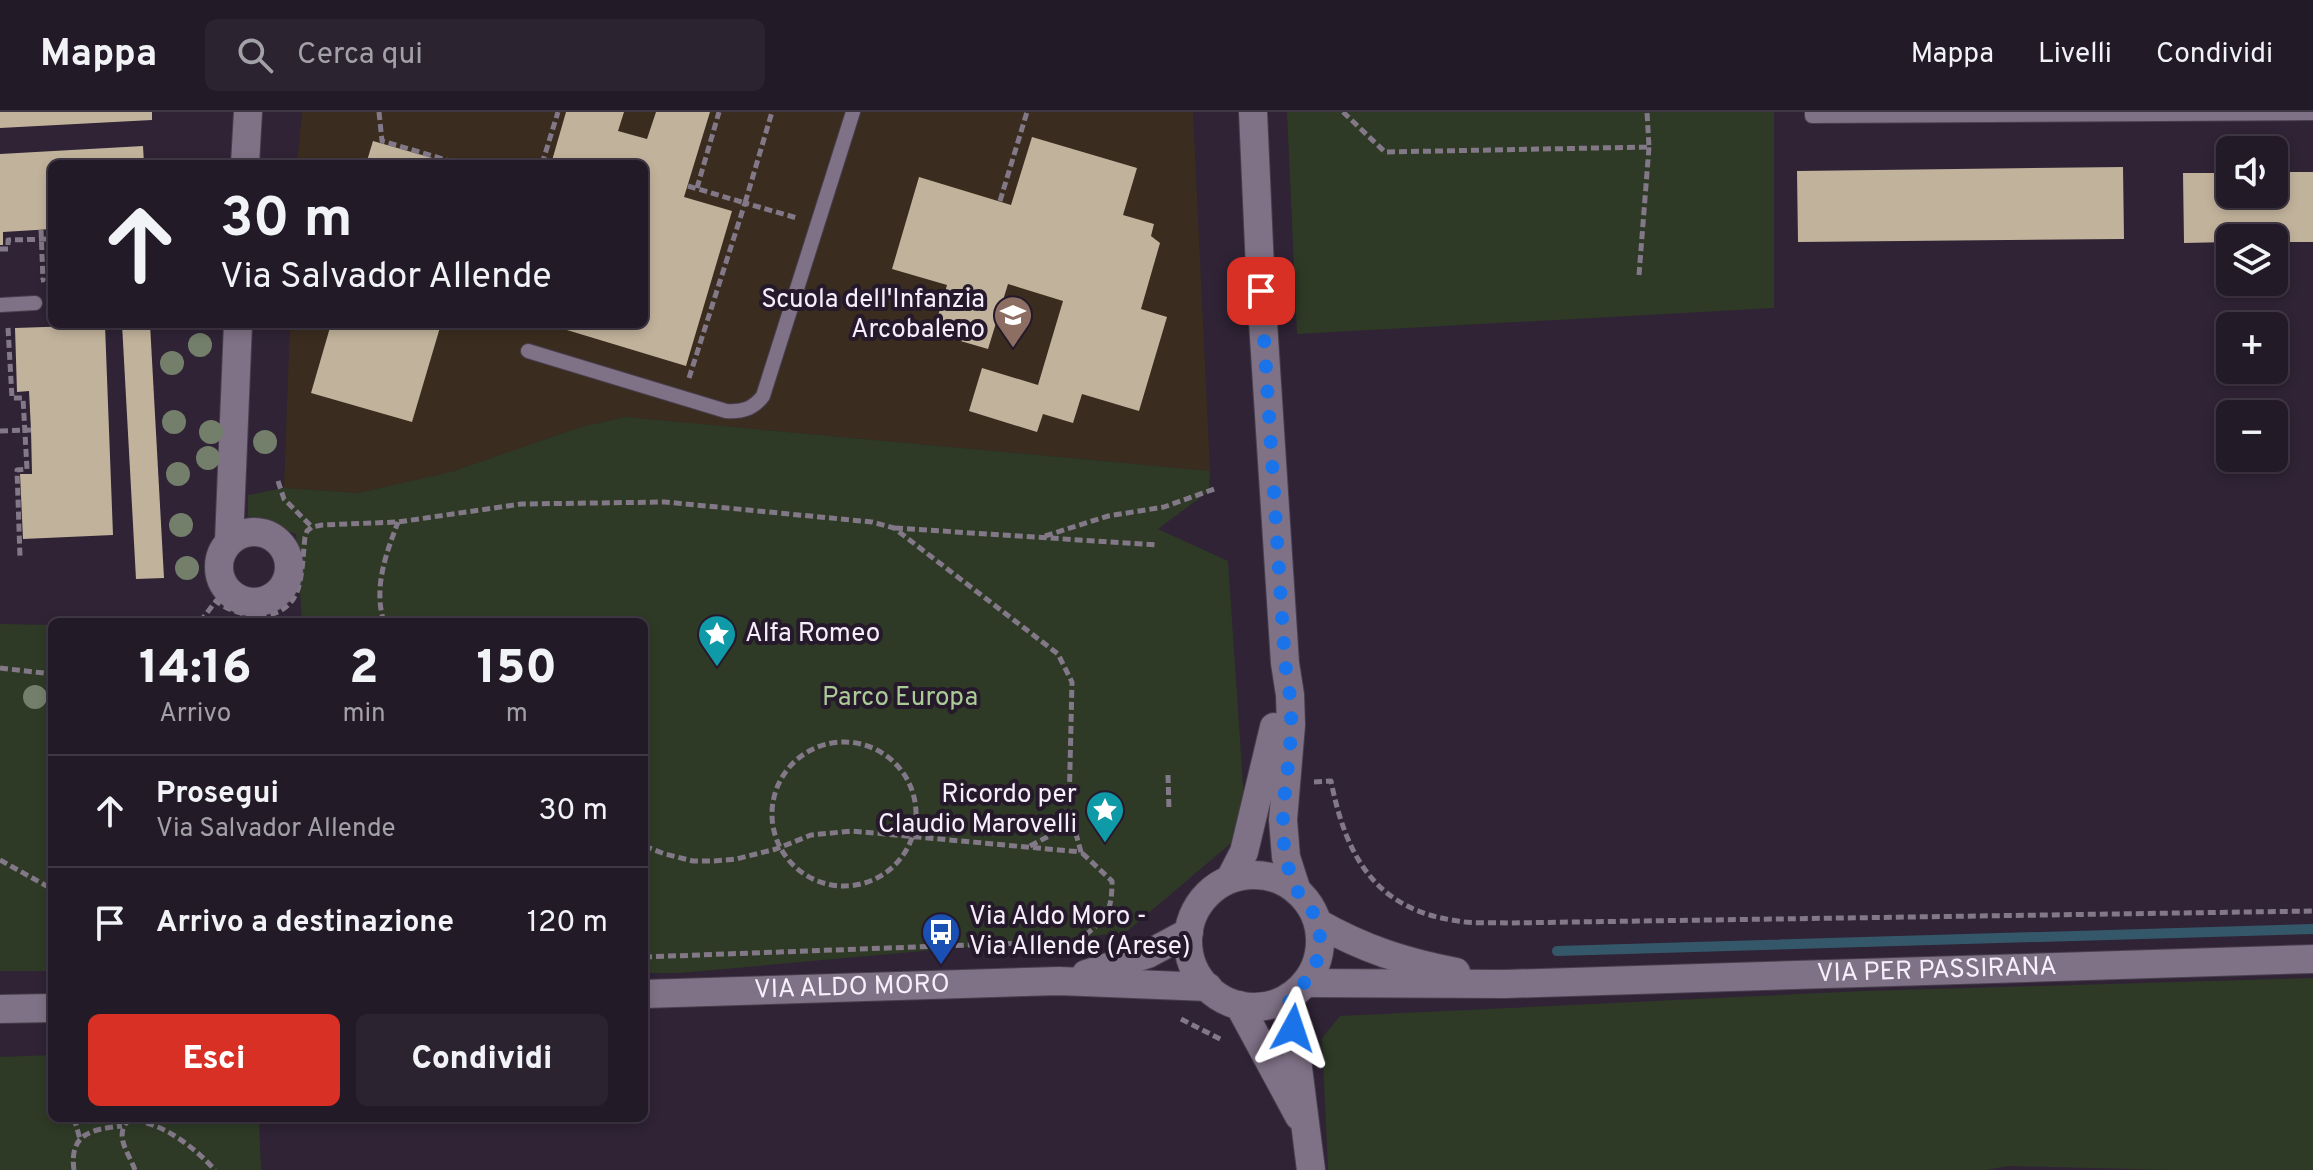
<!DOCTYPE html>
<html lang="it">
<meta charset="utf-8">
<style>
:root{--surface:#231a28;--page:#2b2330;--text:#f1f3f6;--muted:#a3a1a8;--line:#403845;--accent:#d93025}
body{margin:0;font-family:Overpass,sans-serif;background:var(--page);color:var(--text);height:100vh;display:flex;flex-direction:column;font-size:30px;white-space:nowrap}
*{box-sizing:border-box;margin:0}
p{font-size:26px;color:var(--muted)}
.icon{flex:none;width:44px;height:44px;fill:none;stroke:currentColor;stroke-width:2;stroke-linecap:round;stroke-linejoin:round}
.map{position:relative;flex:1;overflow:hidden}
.sheet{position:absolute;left:48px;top:506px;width:600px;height:504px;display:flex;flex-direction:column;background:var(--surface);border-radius:12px;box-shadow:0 4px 12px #0003,0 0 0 2px var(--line)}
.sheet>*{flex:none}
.hud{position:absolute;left:48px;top:48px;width:600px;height:168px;border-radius:12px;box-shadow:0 4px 12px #0003,0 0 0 2px var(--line);background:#231a28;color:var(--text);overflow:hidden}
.buttons{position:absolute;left:2216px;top:24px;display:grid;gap:16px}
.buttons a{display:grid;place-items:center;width:72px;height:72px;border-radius:12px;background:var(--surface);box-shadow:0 4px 12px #0003,0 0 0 2px var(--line);font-size:40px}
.pin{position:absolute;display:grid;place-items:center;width:68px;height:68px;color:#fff;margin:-34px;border-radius:16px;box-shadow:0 4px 12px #0006}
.me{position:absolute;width:88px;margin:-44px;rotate:5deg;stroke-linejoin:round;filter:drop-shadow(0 0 6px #0008)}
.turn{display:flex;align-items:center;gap:28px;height:168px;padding:0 40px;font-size:36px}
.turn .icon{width:104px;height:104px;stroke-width:2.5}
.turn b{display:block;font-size:56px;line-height:68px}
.eta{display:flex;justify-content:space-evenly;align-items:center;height:136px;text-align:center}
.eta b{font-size:48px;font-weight:800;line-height:56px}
.button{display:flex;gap:16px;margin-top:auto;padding:16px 40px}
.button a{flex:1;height:92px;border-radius:12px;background:var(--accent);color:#fff;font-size:32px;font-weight:800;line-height:92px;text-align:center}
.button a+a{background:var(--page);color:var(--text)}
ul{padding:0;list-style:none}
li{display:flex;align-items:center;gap:24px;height:112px;padding:0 40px;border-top:2px solid var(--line)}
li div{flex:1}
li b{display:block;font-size:30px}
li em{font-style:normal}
header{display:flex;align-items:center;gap:48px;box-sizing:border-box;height:112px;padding:0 40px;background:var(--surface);border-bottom:2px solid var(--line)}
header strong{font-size:38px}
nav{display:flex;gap:44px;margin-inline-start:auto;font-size:28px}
.search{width:560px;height:72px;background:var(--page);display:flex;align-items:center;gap:20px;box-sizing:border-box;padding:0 28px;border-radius:12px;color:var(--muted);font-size:30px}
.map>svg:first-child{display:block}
.education{fill:#3a2d1f}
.green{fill:#2e3a26}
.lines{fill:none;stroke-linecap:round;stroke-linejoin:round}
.stream{stroke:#35576a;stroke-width:10}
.building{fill:#c1b29b}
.service-casing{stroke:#483e4d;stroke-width:16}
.minor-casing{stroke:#483e4d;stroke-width:30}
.path{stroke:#827887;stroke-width:5;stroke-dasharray:8 4;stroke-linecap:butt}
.service{stroke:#7f7186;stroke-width:14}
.minor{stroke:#7f7186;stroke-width:28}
.tree{fill:#737f6a}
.route{stroke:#1a73e8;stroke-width:14;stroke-dasharray:0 25.2}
.labels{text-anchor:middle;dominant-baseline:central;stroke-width:8;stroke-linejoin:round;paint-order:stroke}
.poi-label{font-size:26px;fill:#f6eefa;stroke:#25192b;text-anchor:end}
.park-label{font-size:26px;fill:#aaca96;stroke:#25192b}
.street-label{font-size:26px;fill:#f6eefa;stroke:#25192b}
</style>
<header>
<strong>Mappa</strong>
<div class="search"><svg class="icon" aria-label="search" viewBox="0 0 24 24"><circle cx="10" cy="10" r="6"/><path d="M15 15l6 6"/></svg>Cerca qui</div>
<nav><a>Mappa</a><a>Livelli</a><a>Condividi</a></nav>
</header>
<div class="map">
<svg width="2313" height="1058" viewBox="0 0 2313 1058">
<rect width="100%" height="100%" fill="#2f2335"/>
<polygon class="education" points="302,0 1193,0 1210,359 625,305 581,315 451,360 358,381 284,376 290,212 644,212 644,52 297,52"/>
<g class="green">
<polygon points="1287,0 1774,0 1774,196 1297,222"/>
<polygon points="625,305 1210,359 1209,379 1158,417 1228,449 1243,673 1243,721 1125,821 679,861 644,861 644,510 302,510 296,422 248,404 248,383 284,376 358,381 451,360 581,315"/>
<polygon points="0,512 52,513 52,859 0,859"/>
<polygon points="2313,866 2313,1058 2173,1058 2008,1054 1986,1058 1328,1058 1322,926 1340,904 1864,879"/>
<polygon points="52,943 52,1006 259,1006 261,1058 0,1058 0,945"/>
</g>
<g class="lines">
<polyline class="stream" points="1557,839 2313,817"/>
</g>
<g class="building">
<polygon points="0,0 152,0 152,8 0,16"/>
<polygon points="566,0 624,0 618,19 647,27 656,0 710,0 684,85 732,99 686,254 557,215 558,212 644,212 644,111 648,97 644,96 644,52 551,52"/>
<polygon points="1032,25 1137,56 1123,103 1154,112 1151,124 1160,131 1141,197 1167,205 1139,299 1082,282 1073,311 1043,302 1037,320 969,299 982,256 1038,273 1063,189 1008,172 988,237 933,221 947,173 892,157 919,65 1011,93"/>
<polygon points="373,29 450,51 450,52 366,52"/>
<polygon points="143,34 144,52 52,52 52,117 3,120 3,133 0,133 0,42"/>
<polygon points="2123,55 2124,127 1798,130 1797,59"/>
<polygon points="2274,60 2313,60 2313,130 2274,130 2274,126 2230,126 2230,130 2184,131 2183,61 2230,61 2230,82 2274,82"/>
<polygon points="122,212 150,212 164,466 136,467"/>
<polygon points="331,212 441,212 412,310 311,281"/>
<polygon points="105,213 113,423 23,427 20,362 32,362 31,318 29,279 17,280 15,216"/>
</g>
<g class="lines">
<g class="service-casing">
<g id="service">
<polyline points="1812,0 1812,4 2313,1"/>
<polyline points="0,193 35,191"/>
<path d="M528,239l198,60c16,1 27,-2 37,-15l90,-284"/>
</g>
</g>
<g class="minor-casing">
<g id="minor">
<polyline points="1253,0 1261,179 1285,551 1290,583 1291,613 1283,708 1286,745 1297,779"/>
<polyline points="245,52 248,0"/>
<circle cx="254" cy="455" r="35"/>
<polyline points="229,429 238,212"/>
<circle cx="1254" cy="829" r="66"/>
<polyline points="1230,767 1244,740 1274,615"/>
<path d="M1318,811c46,26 86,39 138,49"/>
<polyline points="1086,862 1148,842 1189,820"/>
<path id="s1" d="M1305,871l200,1 808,-25"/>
<path id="s2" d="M644,882l415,-13 149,6"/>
<polyline points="1289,885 1311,1058"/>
<polyline points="1239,893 1299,1004"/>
<polyline points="0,897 52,896"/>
</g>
</g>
<g class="path">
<polyline points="379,0 382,29 460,52"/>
<polyline points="1343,0 1385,40 1649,35 1647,0"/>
<polyline points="542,52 558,0"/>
<polyline points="688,74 745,91 772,0"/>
<polyline points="697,76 719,0"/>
<polyline points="1000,89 1027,0"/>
<polyline points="41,118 43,168 41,168"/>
<polyline points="0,137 8,137 8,128 52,127"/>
<polyline points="1639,163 1649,35"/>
<polyline points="8,216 12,286 23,286 27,357 17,358 20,445"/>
<polyline points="689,266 745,91 797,106"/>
<polyline points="0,319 31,318"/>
<polyline points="278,369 284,387 312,415"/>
<polyline points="895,416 1157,433"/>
<polyline points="1045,424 1108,404 1164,395 1217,376"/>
<path d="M200,510l16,-21c25,19 70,24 82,-12 5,-16 5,-35 7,-52l2,-6 5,-4 10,-2 76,-3 123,-18 144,-2 207,20 22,6 164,126 14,28 -3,127 12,43 -229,-21 -41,4 -35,14 -40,10 -22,2h-21l-28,-7 -21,-8"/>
<path d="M384,510c-11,-34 2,-68 14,-100"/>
<polyline points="0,556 52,562"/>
<circle cx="844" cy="702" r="72"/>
<polyline points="1168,663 1169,698"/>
<path d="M1314,670l17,-1c15,76 45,129 127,140 16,3 34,1 50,2l805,-12"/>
<polyline points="1030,734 1049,724 1068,698"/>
<polyline points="0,748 52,777"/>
<path d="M644,845l434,-16c26,-22 34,-24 34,-60l-31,-29"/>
<polyline points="1181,907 1222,928"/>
<polyline points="74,1006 80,1027"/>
<path d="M74,1058c-5,-36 17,-41 48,-44"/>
<path d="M135,1058c-6,-17 -22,-35 -6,-50 32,1 65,27 86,50"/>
</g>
<use href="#service" class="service"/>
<use href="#minor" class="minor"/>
</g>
<g class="tree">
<circle cx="200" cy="233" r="12"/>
<circle cx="172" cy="251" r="12"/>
<circle cx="174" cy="310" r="12"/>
<circle cx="211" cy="320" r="12"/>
<circle cx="265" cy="330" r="12"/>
<circle cx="208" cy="346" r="12"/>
<circle cx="178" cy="362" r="12"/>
<circle cx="181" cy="413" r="12"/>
<circle cx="187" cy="456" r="12"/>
<circle cx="35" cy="585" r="12"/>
</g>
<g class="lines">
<path class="route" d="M1261,179l24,372c3,20 7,40 6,61 0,44 -14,89 -5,134 2,10 7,26 12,34 13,17 22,26 22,49 0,23 -13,43 -31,56l4,31"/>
</g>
<defs>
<g id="school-pin" transform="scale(2)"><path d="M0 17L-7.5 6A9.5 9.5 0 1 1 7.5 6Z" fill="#8d6e63" stroke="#25192b"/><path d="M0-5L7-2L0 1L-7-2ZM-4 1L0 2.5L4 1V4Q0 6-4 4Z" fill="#fff"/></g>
<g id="sight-pin" transform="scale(2)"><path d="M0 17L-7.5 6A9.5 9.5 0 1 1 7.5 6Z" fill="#0f9aa8" stroke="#25192b"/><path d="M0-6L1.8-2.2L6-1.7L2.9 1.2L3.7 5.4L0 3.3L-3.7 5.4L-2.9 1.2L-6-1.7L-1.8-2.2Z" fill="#fff"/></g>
<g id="bus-pin" transform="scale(2)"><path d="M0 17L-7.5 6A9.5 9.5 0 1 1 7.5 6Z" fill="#1a4fb4" stroke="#25192b"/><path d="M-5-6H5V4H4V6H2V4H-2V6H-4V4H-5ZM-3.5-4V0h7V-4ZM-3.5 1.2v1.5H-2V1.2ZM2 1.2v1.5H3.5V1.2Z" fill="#fff"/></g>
</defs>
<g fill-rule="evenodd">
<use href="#school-pin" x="1013" y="203"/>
<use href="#sight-pin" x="717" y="522"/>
<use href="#sight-pin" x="1105" y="698"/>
<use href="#bus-pin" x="941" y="820"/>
</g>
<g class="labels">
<g class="poi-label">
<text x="985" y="188">Scuola dell'Infanzia<tspan x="985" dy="30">Arcobaleno</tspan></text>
<text x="745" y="522" text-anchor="start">Alfa Romeo</text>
<text x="1077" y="683">Ricordo per<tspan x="1077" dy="30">Claudio Marovelli</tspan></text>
<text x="969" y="805" text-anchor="start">Via Aldo Moro -<tspan x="969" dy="30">Via Allende (Arese)</tspan></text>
</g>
<g class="park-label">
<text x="900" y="586">Parco Europa</text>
</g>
<g class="street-label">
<text stroke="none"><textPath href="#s1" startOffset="632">VIA PER PASSIRANA</textPath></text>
<text stroke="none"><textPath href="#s2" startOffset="208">VIA ALDO MORO</textPath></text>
</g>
</g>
</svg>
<div class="buttons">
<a><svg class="icon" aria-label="sound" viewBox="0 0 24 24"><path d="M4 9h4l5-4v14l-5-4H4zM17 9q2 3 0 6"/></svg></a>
<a><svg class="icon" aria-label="layers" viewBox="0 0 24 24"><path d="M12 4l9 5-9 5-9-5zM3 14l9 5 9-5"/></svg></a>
<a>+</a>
<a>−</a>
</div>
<div class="pin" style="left:1261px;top:179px;background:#d93025"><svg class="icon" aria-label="arrive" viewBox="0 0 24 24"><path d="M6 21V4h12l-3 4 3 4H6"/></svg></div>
<svg class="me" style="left:1293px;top:916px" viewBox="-20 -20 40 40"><path d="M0-17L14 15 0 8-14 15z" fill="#1a73e8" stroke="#fff" stroke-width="4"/></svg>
<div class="hud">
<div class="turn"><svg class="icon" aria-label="ahead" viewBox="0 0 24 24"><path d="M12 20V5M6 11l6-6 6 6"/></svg><div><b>30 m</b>Via Salvador Allende</div></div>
</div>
<section class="sheet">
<div class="eta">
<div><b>14:16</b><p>Arrivo</p></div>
<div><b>2</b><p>min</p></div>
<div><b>150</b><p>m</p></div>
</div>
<ul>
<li><svg class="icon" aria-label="ahead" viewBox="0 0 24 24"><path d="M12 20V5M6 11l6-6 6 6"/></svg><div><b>Prosegui</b><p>Via Salvador Allende</p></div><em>30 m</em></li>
<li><svg class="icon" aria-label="arrive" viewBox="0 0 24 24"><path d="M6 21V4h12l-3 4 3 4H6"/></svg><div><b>Arrivo a destinazione</b></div><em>120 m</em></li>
</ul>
<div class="button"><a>Esci</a><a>Condividi</a></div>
</section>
</div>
